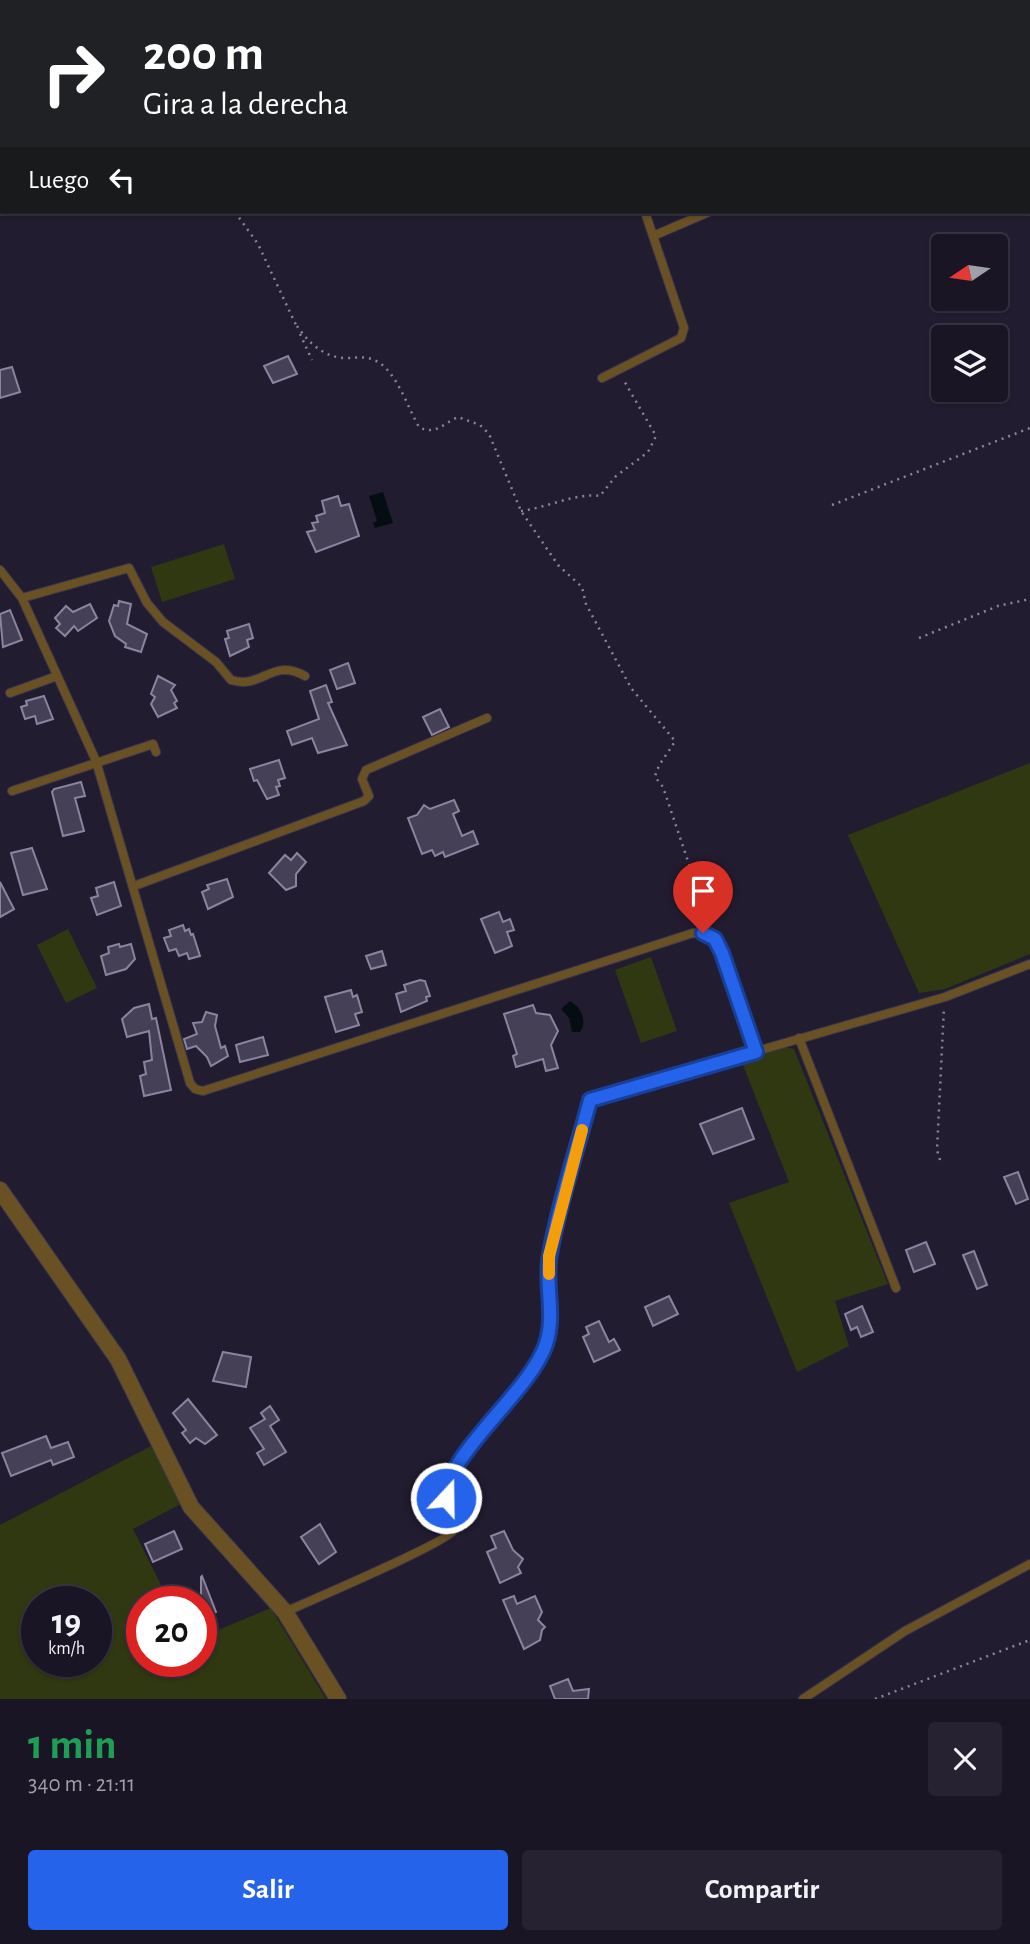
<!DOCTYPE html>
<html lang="es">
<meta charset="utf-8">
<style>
:root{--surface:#1a1525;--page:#272232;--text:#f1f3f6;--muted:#9f9fa7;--line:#383442;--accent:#2563eb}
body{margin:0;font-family:"Alegreya Sans",sans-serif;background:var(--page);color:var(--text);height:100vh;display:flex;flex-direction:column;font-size:26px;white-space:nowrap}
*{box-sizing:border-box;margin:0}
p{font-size:23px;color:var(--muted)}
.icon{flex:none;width:38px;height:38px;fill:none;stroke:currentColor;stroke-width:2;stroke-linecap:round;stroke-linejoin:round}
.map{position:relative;height:1699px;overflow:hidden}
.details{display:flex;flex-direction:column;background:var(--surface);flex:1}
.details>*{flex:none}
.hud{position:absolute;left:0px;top:0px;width:1031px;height:214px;box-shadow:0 2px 5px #0004,0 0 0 2px var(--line);background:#202124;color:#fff;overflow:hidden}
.needle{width:46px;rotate:257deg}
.tools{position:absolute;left:931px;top:234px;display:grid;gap:14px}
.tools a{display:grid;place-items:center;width:77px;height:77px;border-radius:7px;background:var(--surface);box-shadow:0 2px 5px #0004,0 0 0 2px var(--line);font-size:35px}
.speed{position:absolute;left:21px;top:1586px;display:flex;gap:14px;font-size:35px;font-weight:700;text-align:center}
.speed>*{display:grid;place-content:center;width:91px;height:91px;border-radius:50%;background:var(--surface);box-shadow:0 2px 5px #0004,0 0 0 2px var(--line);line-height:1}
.speed small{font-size:18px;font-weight:400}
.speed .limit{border:10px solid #d22;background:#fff;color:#111}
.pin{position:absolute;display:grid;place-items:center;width:60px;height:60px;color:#fff;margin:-72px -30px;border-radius:50% 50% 50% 0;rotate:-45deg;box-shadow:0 0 7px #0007}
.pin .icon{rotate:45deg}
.me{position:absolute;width:77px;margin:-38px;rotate:21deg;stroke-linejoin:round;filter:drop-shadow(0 0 5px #0008)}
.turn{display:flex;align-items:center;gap:24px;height:147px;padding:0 28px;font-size:32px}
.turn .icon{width:91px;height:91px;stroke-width:2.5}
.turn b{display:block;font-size:49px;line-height:60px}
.then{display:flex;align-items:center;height:66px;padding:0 28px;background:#0003;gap:14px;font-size:26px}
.round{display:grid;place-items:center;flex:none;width:74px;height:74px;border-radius:7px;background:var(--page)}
.headline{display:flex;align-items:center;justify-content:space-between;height:119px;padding:0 28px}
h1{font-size:42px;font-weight:600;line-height:52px;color:#1e9e55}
.action{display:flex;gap:14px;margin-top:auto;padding:14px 28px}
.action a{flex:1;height:80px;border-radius:7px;background:var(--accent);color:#fff;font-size:28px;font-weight:600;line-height:80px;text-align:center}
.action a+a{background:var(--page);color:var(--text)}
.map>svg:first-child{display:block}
.green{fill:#2f3810;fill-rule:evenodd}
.water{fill:#040e12}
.building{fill:#464057;stroke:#8b849e;stroke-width:2}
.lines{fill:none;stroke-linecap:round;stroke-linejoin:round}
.lane-casing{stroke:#3d384c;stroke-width:10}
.street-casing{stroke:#3d384c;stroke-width:18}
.path{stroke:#8a8697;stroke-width:2.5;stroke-dasharray:2 5;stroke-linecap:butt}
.lane{stroke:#6a5124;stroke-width:8}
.street{stroke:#6a5124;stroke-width:16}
.route-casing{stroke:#184099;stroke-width:18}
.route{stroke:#2563eb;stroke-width:12}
.slow{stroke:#f59e0b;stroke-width:12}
</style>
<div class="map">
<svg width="1030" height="1699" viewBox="0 0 1030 1699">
<rect width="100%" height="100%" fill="#221c31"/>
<g class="green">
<polygon points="224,544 235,579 162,602 151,567"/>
<polygon points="1030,763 1030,954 945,989 919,993 848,835"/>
<polygon points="68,929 97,988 66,1003 37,945"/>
<polygon points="651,957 677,1031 641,1043 615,970"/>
<polygon points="784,1047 794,1049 888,1284 835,1301 849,1346 797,1372 729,1203 789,1182 741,1060"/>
<path d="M151,1446l32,57 -50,26 36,72h-27v60h59v-24l70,-29 55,91h-326v-174zM37,1601h59v60h-59z"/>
</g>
<g class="water">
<polygon points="383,492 393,523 375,528 373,523 377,521 369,496"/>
<path d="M570,1001c11,6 18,20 10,31h-8l-3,-14 -8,-9z"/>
</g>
<g class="building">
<polygon points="288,356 297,374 273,383 264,366"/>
<polygon points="12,367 20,392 0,398 0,370"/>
<polygon points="338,496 341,506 349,504 359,536 316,552 307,532 315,530 312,523 318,522 316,516 325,513 322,501"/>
<polygon points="119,601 131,604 127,624 147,634 141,652 125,647 126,644 115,636 109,621 114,605 118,606"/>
<polygon points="90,604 97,618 78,631 74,626 65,636 56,628 60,624 55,618 66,606 73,612"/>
<polygon points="10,610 22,640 3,647 0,614"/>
<polygon points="249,624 253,638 247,640 249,647 230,656 225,639 229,638 227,631"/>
<polygon points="348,663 355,683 337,689 330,670"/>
<polygon points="158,676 175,685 171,690 177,701 174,703 177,708 158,717 151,704 155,697 151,694"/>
<polygon points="326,685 332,702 328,703 347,745 318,753 312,738 292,745 287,731 319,719 310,691"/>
<polygon points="44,696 53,719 37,724 35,716 25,719 21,707 27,705 26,701"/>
<polygon points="440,709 449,727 432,735 423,717"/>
<polygon points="279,760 285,778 278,780 280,786 276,787 279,795 267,799 257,780 254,781 250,769"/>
<polygon points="81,782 85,796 75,798 84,831 63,836 52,792 54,789"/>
<polygon points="454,800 459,811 453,814 462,836 473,831 478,844 445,857 443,852 435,856 432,850 422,854 408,818 417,815 424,805 430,809"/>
<polygon points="32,848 47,889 23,895 11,853"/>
<polygon points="297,853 306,862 296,874 296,886 286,890 269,873 285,855 291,860"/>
<polygon points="227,879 233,897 208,909 202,892 209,889 207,885"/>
<polygon points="0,882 14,909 0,917"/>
<polygon points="114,882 121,906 97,915 91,898 98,896 96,888"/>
<polygon points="499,912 503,922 510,919 514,930 507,932 512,946 495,953 481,919"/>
<polygon points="183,925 185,931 189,929 191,935 193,934 200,956 189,959 187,953 179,956 176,949 169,951 164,938 171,936 169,930"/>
<polygon points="119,944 120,947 131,944 135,959 126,969 106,975 101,956 109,953 108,947"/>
<polygon points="382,951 386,965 371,969 366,956"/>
<polygon points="420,980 425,981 430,996 426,997 427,1001 401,1012 396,994 406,991 404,985"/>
<polygon points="351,990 353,997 357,995 362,1012 355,1014 359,1025 336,1032 325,997"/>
<polygon points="149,1004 152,1019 156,1018 171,1090 144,1096 140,1076 146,1074 144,1062 152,1060 149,1031 127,1037 122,1019 134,1008"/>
<polygon points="533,1005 536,1013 550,1015 558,1031 551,1045 558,1068 546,1071 543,1059 516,1067 513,1056 517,1054 504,1014"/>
<polygon points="206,1012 217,1015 215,1026 221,1048 225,1046 228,1056 211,1066 207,1057 196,1046 187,1049 184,1039 197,1034 193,1023 202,1022"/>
<polygon points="263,1037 268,1055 240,1062 236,1045"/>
<polygon points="742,1108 754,1139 713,1154 700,1124"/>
<polygon points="1018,1172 1028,1199 1016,1204 1004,1177"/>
<polygon points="926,1242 935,1264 914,1272 906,1250"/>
<polygon points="974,1251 987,1285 977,1289 963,1255"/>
<polygon points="669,1296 678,1314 653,1326 645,1307"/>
<polygon points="862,1306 873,1332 861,1337 857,1327 851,1330 845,1314"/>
<polygon points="599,1321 609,1342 614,1339 620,1350 594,1362 583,1337 589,1334 586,1327"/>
<polygon points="223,1352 251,1357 246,1387 213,1381"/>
<polygon points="188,1399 217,1435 205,1444 196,1438 190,1443 182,1433 186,1430 173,1413"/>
<polygon points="270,1406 279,1420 270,1426 286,1452 264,1465 257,1453 264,1449 250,1428 265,1419 261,1413"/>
<polygon points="46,1436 51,1448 68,1442 74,1457 53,1465 51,1460 11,1476 2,1453"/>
<polygon points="320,1524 336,1552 319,1564 301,1537"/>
<polygon points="174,1531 182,1549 153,1562 145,1544"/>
<polygon points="504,1531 513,1550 523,1559 518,1567 521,1573 500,1583 487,1552 496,1548 491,1536"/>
<polygon points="202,1576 216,1612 201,1618 201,1577"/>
<polygon points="514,1596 517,1604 535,1596 542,1612 538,1620 545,1627 542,1630 540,1640 524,1649 503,1600"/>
<polygon points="568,1679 573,1691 589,1689 588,1699 555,1699 550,1686"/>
</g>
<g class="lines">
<g class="lane-casing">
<g id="lane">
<polyline points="82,0 83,2"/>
<polyline points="569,0 570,2"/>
<polyline points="1014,0 1015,2"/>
<polyline points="453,2 457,0"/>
<polyline points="1029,33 1030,36"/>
<polyline points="1029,57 1030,56"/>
<polyline points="0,118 2,117"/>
<polyline points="645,212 653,236 709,212"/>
<polyline points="602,378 681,338 684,328 653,236"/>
<polyline points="0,570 22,598 96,761 190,1083 195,1089 203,1091 693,933 708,934 715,939 756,1052"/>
<path d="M22,598l107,-30 18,35 16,19 53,40 15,18c31,10 41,-23 74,-4"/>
<polyline points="10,693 57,676"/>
<polyline points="12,791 153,744 156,752"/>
<polyline points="134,886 364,801 369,796 362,779 366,770 487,718"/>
<polyline points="799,1038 896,1288"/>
<path d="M285,1612c22,-10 166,-71 170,-83 4,-10 -5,-22 -9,-31 1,-46 84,-107 100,-154 10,-30 -2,-61 4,-90 9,-52 27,-104 40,-155l355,-102 85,-33"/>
<polyline points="803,1699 905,1631 1030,1564"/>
</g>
</g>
<g class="street-casing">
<polyline id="street" points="0,1190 118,1359 191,1507 285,1612 338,1699"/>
</g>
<g class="path">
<polyline points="235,212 258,244 296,325"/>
<path d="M297,326c11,16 27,32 49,32 12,0 20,-3 32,4 19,11 30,46 41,65 16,9 25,-4 39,-10l22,8 9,9 32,77 37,54 24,22 4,17 45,84 44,53c-7,13 -17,22 -20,36l8,10 36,107 4,20 -5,9"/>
<polyline points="300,334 312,360"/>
<polyline points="832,505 1030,428"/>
<path d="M521,511c24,-3 58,-19 79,-15l15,-19 33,-25 8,-16 -33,-57"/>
<polyline points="919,638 998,606 1030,599"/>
<polyline points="940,1160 937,1150 944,1007"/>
<polyline points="875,1699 1030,1640"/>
</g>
<use href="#lane" class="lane"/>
<use href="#street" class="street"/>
</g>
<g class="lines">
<g class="route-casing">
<path id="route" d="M446,1498c1,-46 84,-106 100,-154 10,-30 -2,-61 4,-90 9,-52 27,-104 40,-154l166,-48 -34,-99 -7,-14 -12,-6"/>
</g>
<use href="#route" class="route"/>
<polyline class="slow" points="549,1274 549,1256 582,1130"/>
</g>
</svg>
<div class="tools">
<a><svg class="needle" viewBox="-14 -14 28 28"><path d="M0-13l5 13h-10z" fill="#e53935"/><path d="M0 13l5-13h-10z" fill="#9f9fa7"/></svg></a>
<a><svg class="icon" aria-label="layers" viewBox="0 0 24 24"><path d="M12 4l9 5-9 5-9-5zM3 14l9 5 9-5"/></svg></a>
</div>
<div class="speed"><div>19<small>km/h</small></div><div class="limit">20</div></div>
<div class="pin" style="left:703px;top:933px;background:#d93025"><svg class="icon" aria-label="arrive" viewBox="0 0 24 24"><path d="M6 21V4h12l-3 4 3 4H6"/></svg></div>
<svg class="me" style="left:446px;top:1498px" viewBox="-20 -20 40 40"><circle r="17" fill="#2563eb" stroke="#fff" stroke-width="3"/><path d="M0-11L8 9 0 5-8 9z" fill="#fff"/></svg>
<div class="hud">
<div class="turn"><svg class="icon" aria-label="right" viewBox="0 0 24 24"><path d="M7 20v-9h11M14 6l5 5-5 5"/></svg><div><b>200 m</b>Gira a la derecha</div></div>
<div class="then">Luego<svg class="icon" aria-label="left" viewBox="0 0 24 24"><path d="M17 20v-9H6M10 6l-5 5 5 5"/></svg></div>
</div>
</div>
<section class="details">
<div class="headline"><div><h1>1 min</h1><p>340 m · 21:11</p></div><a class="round"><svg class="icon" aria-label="close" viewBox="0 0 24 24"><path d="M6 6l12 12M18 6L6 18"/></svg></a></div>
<div class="action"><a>Salir</a><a>Compartir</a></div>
</section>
